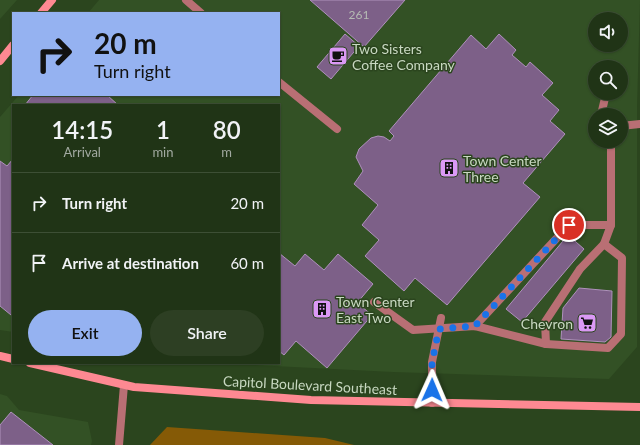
<!DOCTYPE html>
<style>
:root{--surface:#203416;--page:#2d3f23;--text:#f1f3f6;--muted:#a2aaa1;--line:#3d4f35;--accent:#95b2f1}
body{margin:0;font-family:Lato,sans-serif;background:var(--page);color:var(--text);height:100vh;display:flex;flex-direction:column;font-size:15px;white-space:nowrap}
*{box-sizing:border-box;margin:0}
p{font-size:13px;color:var(--muted)}
.icon{flex:none;width:22px;height:22px;fill:none;stroke:currentColor;stroke-width:2;stroke-linecap:round;stroke-linejoin:round}
.map{position:relative;flex:1;overflow:hidden}
.side{position:absolute;left:12px;top:104px;width:268px;height:260px;display:flex;flex-direction:column;background:var(--surface);border-radius:0px;box-shadow:0 1px 3px #0004,0 0 0 1px var(--line)}
.side>*{flex:none}
.banner{position:absolute;left:12px;top:12px;width:268px;height:84px;border-radius:0px;box-shadow:0 1px 3px #0004,0 0 0 1px var(--line);background:#95b2f1;color:#111;overflow:hidden}
.buttons{position:absolute;left:588px;top:12px;display:grid;gap:8px}
.buttons a{display:grid;place-items:center;width:40px;height:40px;border-radius:50%;background:var(--surface);box-shadow:0 1px 3px #0004,0 0 0 1px var(--line);font-size:20px}
.pin{position:absolute;display:grid;place-items:center;width:34px;height:34px;color:#fff;margin:-17px;border:2px solid #fff;border-radius:50%;box-shadow:0 1px 4px #0007}
.me{position:absolute;width:44px;margin:-22px;rotate:1deg;stroke-linejoin:round;filter:drop-shadow(0 0 3px #0008)}
.turn{display:flex;align-items:center;gap:14px;height:84px;padding:0 16px;font-size:18px}
.turn .icon{width:52px;height:52px;stroke-width:2.5}
.turn b{display:block;font-size:28px;line-height:34px}
.eta{display:flex;justify-content:space-evenly;align-items:center;height:68px;text-align:center}
.eta b{font-size:24px;font-weight:600;line-height:28px}
.primary-button{display:flex;gap:8px;margin-top:auto;padding:8px 16px}
.primary-button a{flex:1;height:46px;border-radius:24px;background:var(--accent);color:#111;font-size:16px;font-weight:600;line-height:46px;text-align:center}
.primary-button a+a{background:var(--page);color:var(--text)}
ul{padding:0;list-style:none}
li{display:flex;align-items:center;gap:12px;height:60px;padding:0 16px;border-top:1px solid var(--line)}
li div{flex:1}
li b{display:block;font-size:15px}
li em{font-style:normal}
.map>svg:first-child{display:block}
.built{fill:#335125;fill-rule:evenodd}
.green{fill:#855a06}
.building{fill:#7d6088;stroke:#af91bc}
.lines{fill:none;stroke-linecap:round;stroke-linejoin:round}
.lane{stroke:#b96f74;stroke-width:8}
.street{stroke:#b96f74;stroke-width:8}
.secondary{stroke:#fe8992;stroke-width:8}
.route{stroke:#1a73e8;stroke-width:7;stroke-dasharray:0 12.6}
.labels{text-anchor:middle;dominant-baseline:central;stroke-width:3;stroke-linejoin:round;paint-order:stroke}
.number-label{font-size:12px;fill:#b5bab3}
.poi-label{font-size:14px;fill:#c8d8c1;stroke:#2b451e;text-anchor:start}
.street-label{font-size:14px;fill:#c8d8c1;stroke:#2b451e}
</style>
<div class="map">
<svg width="640" height="445" viewBox="0 0 640 445">
<rect width="100%" height="100%" fill="#2b451e"/>
<g class="built">
<polygon points="0,0 17,0 0,19"/>
<path d="M99,0h541l-3,107v240l-28,32 -216,-7 -176,-9h62v-258h-266v227l-13,-2v-213l19,-22h260v-82h-191zM595,19h26v26h-26zM595,67h26v26h-26zM595,115h26v26h-26z"/>
<polygon points="0,394 7,396 19,410 88,422 92,441 91,445 0,445"/>
</g>
<polygon class="green" points="167,427 325,438 354,445 150,445"/>
<g class="building">
<polygon points="310,0 405,0 364,47"/>
<polygon points="345,34 359,46 331,79 317,67"/>
<polygon points="499,34 516,50 512,55 526,67 530,62 553,83 542,95 559,110 550,121 565,134 523,183 540,197 447,305 415,278 404,291 365,256 379,240 362,225 378,205 354,184 363,171 356,157 359,149 371,138 378,136 384,137 390,141 394,136 389,131 471,35 486,49"/>
<polygon points="33,95 107,95 118,105 25,105"/>
<polygon points="13,159 13,313 11,315 0,306 0,161 7,166"/>
<polygon points="568,235 584,249 522,322 506,309"/>
<polygon points="279,253 295,266 305,254 324,270 338,254 373,284 357,303 372,315 327,368 296,341 284,355 279,351"/>
<polygon points="579,288 612,291 611,337 605,342 561,339 563,308"/>
<polygon points="11,412 53,445 0,445 0,425"/>
</g>
<g class="lines">
<g class="lane">
<polyline points="186,0 201,13"/>
<polyline points="279,82 337,129"/>
<polyline points="601,115 605,98"/>
<polyline points="621,126 640,124"/>
<polyline points="374,302 413,330 475,326 546,344 608,348 621,334 622,258 604,244"/>
<polyline points="475,326 569,225 611,225"/>
<polyline points="546,344 545,322 580,269 604,244 611,225 611,141"/>
<polyline points="432,403 432,362 441,318"/>
</g>
<polyline class="street" points="119,445 124,385"/>
<g class="secondary">
<polyline points="41,13 52,0"/>
<polyline points="0,61 13,45"/>
<polyline points="0,356 13,359"/>
<polyline points="30,363 134,387 311,400 640,407"/>
</g>
</g>
<g class="lines">
<polyline class="route" points="432,390 432,362 439,329 475,326 569,225"/>
</g>
<defs>
<g id="cafe-square" transform="scale(1)"><rect x="-9" y="-9" width="18" height="18" rx="4" fill="#db99f5" stroke="#2b451e"/><path d="M-5.5-4.5H6V0H3Q3 3.5 0 3.5H-2.5Q-5.5 3.5-5.5 0ZM3-3.2v2h1.7v-2ZM-6 4.5H4V6H-6Z" fill="#111"/></g>
<g id="building-square" transform="scale(1)"><rect x="-9" y="-9" width="18" height="18" rx="4" fill="#db99f5" stroke="#2b451e"/><path d="M-4-6H4V6H1V3H-1V6H-4ZM-2.5-4.3h1.7v1.8h-1.7ZM.8-4.3h1.7v1.8H.8ZM-2.5-1h1.7V.8h-1.7ZM.8-1h1.7V.8H.8Z" fill="#111"/></g>
<g id="supermarket-square" transform="scale(1)"><rect x="-9" y="-9" width="18" height="18" rx="4" fill="#db99f5" stroke="#2b451e"/><path d="M-6-5.5h2.5l.6 2H6L4.5 2H-2.5L-4.4-4H-6ZM-1.5 3.2a1.3 1.3 0 1 0 .1 0ZM3 3.2a1.3 1.3 0 1 0 .1 0Z" fill="#111"/></g>
</defs>
<g fill-rule="evenodd">
<use href="#cafe-square" x="338" y="56"/>
<use href="#building-square" x="449" y="168"/>
<use href="#building-square" x="322" y="309"/>
<use href="#supermarket-square" x="587" y="323"/>
</g>
<g class="labels">
<g class="number-label">
<text x="359" y="14">261</text>
</g>
<g class="poi-label">
<text x="352" y="48">Two Sisters<tspan x="352" dy="16">Coffee Company</tspan></text>
<text x="463" y="160">Town Center<tspan x="463" dy="16">Three</tspan></text>
<text x="336" y="301">Town Center<tspan x="336" dy="16">East Two</tspan></text>
<text x="573" y="323" text-anchor="end">Chevron</text>
</g>
<g class="street-label">
<text transform="translate(310 385) rotate(3)">Capitol Boulevard Southeast</text>
</g>
</g>
</svg>
<div class="buttons">
<a><svg class="icon" aria-label="sound" viewBox="0 0 24 24"><path d="M4 9h4l5-4v14l-5-4H4zM17 9q2 3 0 6"/></svg></a>
<a><svg class="icon" aria-label="search" viewBox="0 0 24 24"><circle cx="10" cy="10" r="6"/><path d="M15 15l6 6"/></svg></a>
<a><svg class="icon" aria-label="layers" viewBox="0 0 24 24"><path d="M12 4l9 5-9 5-9-5zM3 14l9 5 9-5"/></svg></a>
</div>
<div class="pin" style="left:569px;top:225px;background:#d93025"><svg class="icon" aria-label="arrive" viewBox="0 0 24 24"><path d="M6 21V4h12l-3 4 3 4H6"/></svg></div>
<svg class="me" style="left:432px;top:390px" viewBox="-20 -20 40 40"><path d="M0-17L14 15 0 8-14 15z" fill="#1a73e8" stroke="#fff" stroke-width="4"/></svg>
<div class="banner">
<div class="turn"><svg class="icon" aria-label="right" viewBox="0 0 24 24"><path d="M7 20v-9h11M14 6l5 5-5 5"/></svg><div><b>20 m</b>Turn right</div></div>
</div>
<section class="side">
<div class="eta">
<div><b>14:15</b><p>Arrival</p></div>
<div><b>1</b><p>min</p></div>
<div><b>80</b><p>m</p></div>
</div>
<ul>
<li><svg class="icon" aria-label="right" viewBox="0 0 24 24"><path d="M7 20v-9h11M14 6l5 5-5 5"/></svg><div><b>Turn right</b></div><em>20 m</em></li>
<li><svg class="icon" aria-label="arrive" viewBox="0 0 24 24"><path d="M6 21V4h12l-3 4 3 4H6"/></svg><div><b>Arrive at destination</b></div><em>60 m</em></li>
</ul>
<div class="primary-button"><a>Exit</a><a>Share</a></div>
</section>
</div>
